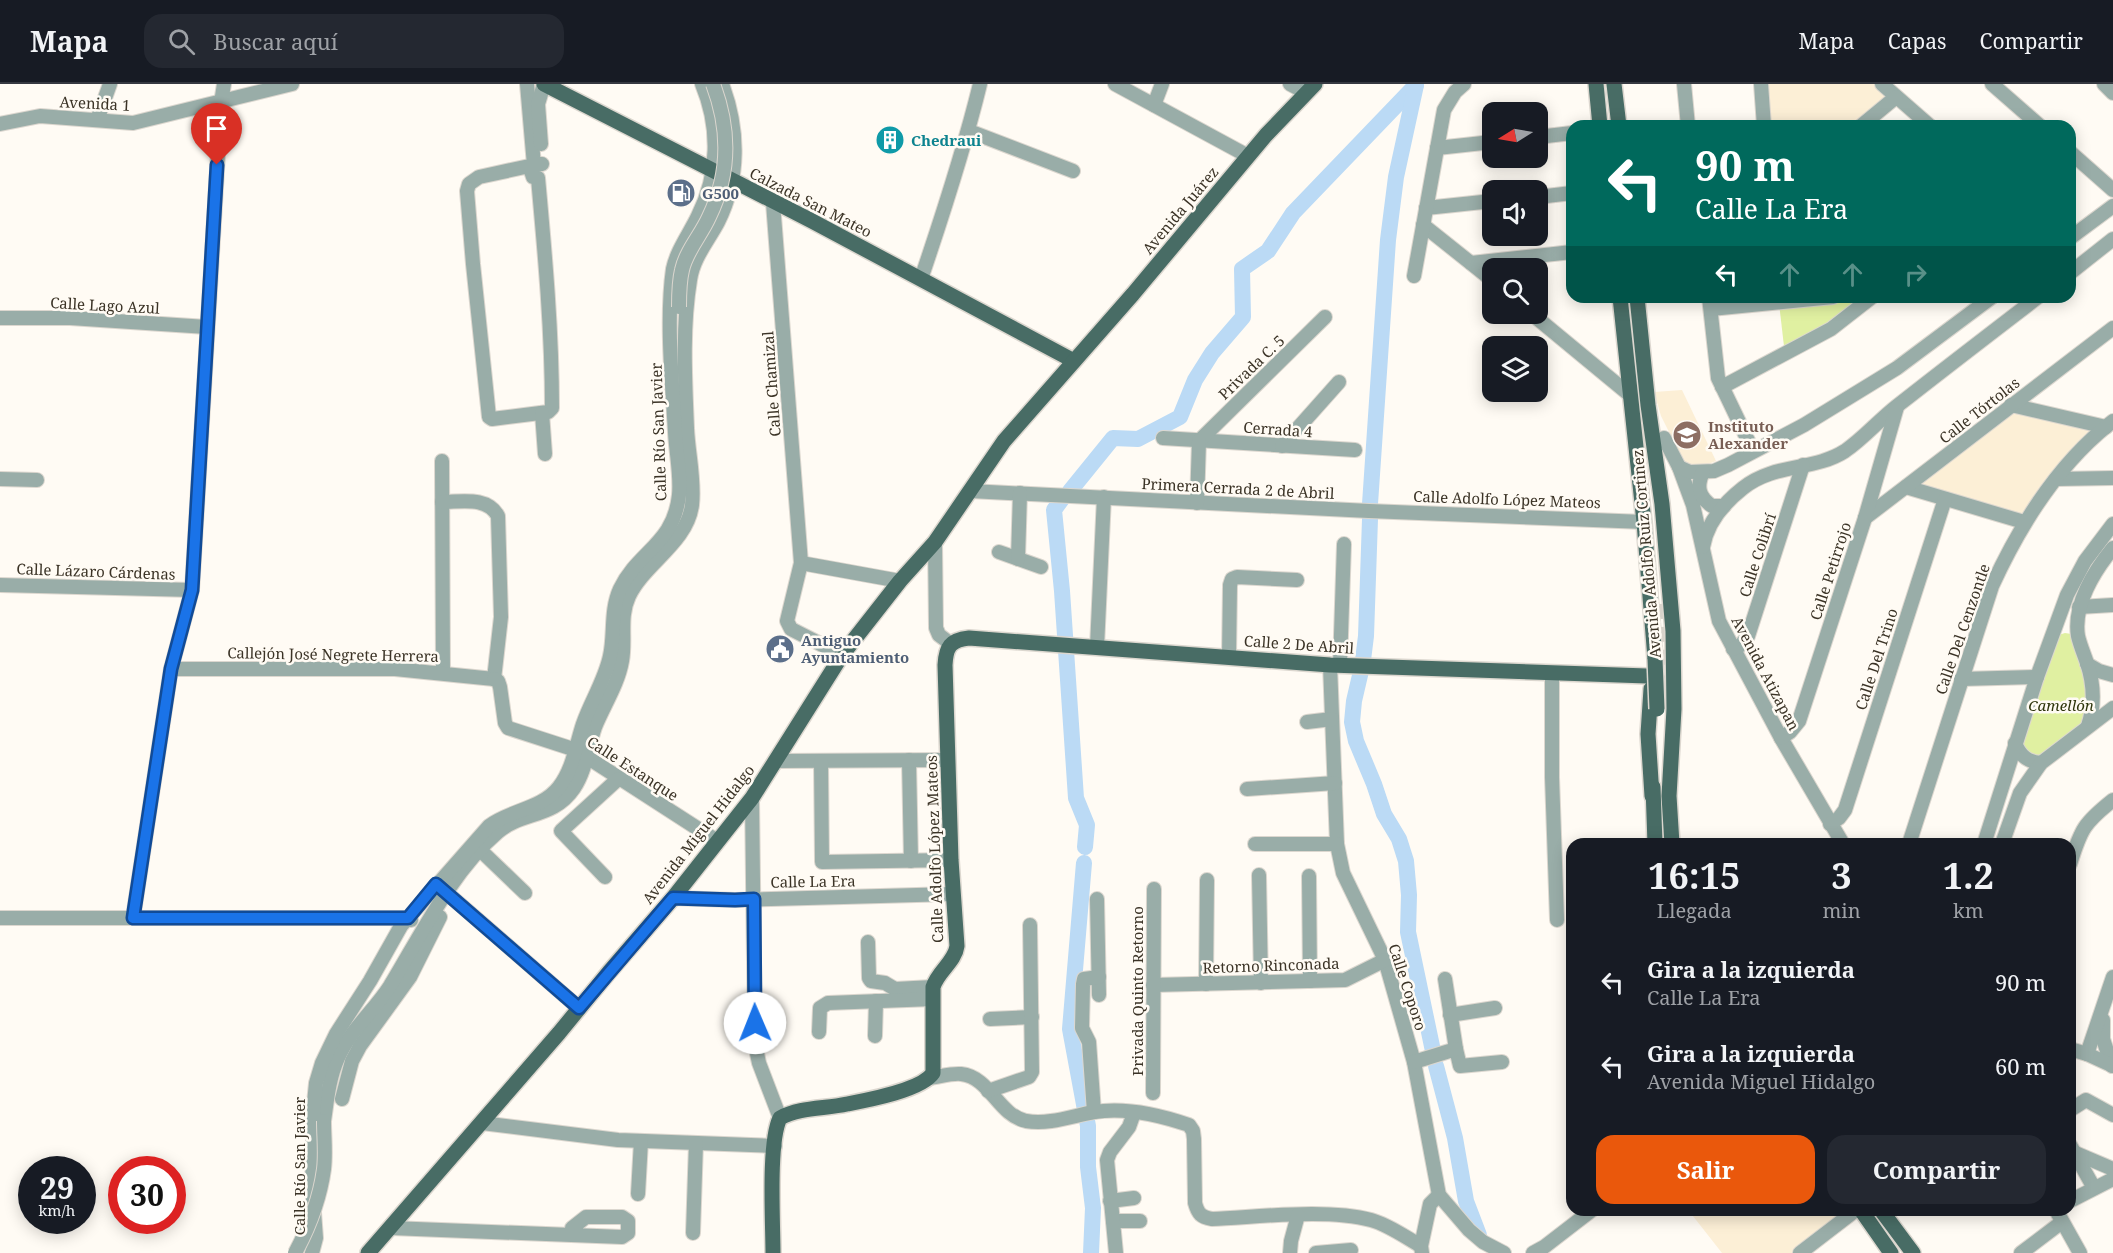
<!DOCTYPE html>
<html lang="es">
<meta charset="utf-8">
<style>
:root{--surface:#171b24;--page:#242831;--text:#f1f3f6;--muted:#9ea1a6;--line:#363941;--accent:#ea580c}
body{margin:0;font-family:"Noto Serif",serif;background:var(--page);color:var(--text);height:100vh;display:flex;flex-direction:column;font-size:22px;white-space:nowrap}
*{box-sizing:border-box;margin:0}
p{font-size:20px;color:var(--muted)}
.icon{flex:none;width:33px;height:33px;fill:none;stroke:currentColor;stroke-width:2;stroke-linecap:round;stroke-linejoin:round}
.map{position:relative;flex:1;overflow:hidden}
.panel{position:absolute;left:1566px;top:754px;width:510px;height:378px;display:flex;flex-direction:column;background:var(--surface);border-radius:18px;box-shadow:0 3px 15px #0003}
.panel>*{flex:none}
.banner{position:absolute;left:1566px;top:36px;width:510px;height:183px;border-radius:18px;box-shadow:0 3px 15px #0003;background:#00695c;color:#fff;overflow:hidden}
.needle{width:39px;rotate:259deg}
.fabs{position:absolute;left:1482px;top:18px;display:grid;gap:12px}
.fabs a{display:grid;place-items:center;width:66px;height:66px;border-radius:12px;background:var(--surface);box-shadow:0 3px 15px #0003;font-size:30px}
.speed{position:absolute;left:18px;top:1072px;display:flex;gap:12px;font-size:30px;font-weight:700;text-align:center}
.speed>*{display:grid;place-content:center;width:78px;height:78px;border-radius:50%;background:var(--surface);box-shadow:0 3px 15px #0003;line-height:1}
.speed small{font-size:15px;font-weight:400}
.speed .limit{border:9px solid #d22;background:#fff;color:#111}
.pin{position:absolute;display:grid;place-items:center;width:51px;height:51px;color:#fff;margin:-62px -26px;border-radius:50% 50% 50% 0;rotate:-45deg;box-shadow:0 0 6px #0007}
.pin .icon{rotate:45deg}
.me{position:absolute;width:66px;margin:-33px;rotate:359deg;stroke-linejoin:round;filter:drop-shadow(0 0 4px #0008)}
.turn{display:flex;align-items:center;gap:21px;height:126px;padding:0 30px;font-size:27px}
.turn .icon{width:78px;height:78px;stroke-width:2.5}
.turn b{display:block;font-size:42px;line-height:51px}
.lanes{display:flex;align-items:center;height:57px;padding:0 30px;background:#0003;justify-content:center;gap:30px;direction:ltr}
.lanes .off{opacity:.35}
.eta{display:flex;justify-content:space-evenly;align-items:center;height:102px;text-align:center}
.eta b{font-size:36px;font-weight:700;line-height:42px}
.button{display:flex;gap:12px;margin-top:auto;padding:12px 30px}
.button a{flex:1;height:69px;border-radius:18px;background:var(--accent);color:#fff;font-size:24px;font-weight:700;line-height:69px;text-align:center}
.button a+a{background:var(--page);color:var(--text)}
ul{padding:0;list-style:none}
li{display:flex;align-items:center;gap:18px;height:84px;padding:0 30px}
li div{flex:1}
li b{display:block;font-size:22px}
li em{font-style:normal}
header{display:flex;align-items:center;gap:36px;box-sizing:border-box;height:84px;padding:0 30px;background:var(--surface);border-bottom:2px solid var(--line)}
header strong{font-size:28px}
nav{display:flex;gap:33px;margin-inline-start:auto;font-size:21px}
.search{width:420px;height:54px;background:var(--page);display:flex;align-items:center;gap:15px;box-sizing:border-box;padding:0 21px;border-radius:18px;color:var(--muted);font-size:22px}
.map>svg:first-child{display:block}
.built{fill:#fcefd6}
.green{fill:#e0f0a1}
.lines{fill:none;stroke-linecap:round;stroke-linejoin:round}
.river{stroke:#bbdaf5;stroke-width:16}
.major-tunnel{stroke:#d8d3cb;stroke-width:15;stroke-dasharray:15 8;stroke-linecap:butt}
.minor-casing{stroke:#dcd7cf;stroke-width:16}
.major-casing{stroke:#dcd7cf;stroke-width:18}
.minor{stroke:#99ada8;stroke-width:14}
.major{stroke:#486c65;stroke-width:15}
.minor-bridge-casing{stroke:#dcd7cf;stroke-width:16;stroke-linecap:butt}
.major-bridge-casing{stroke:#dcd7cf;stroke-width:18;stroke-linecap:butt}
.minor-bridge{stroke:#99ada8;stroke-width:14}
.major-bridge{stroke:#486c65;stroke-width:15}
.route-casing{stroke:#114b97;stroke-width:15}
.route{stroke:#1a73e8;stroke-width:10}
.labels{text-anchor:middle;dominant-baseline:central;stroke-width:5;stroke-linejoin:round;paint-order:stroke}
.street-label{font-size:15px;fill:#3b3326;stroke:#fffbf4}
.culture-label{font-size:15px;font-weight:bold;fill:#0d838f;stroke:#fffbf4;text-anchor:start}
.service-label{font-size:15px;font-weight:bold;fill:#4e5e75;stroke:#fffbf4;text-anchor:start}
.education-label{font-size:15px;font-weight:bold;fill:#785e54;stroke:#fffbf4;text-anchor:start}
.park-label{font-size:15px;font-style:italic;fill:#2e350b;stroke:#fffbf4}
</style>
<header>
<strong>Mapa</strong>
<div class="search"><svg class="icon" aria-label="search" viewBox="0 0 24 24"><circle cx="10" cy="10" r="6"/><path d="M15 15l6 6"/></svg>Buscar aquí</div>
<nav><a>Mapa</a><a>Capas</a><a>Compartir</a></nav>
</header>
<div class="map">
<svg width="2113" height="1169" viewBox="0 0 2113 1169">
<rect width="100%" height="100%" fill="#fffbf4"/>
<g class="built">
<polygon points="1761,0 1882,0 1896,13 1861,42 1764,42"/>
<polygon points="1682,306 1716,377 1701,383 1684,378 1661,332 1654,308"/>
<polygon points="2011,321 2106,343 2024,438 1906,403"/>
<polygon points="1689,1127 1856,1127 1799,1169 1722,1169"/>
</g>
<g class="green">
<polygon points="1833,213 1872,213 1785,271 1779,219"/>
<polygon points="2065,549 2078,551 2087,580 2088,642 2041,679 2019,667 2052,553"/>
</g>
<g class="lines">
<g class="river">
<polyline points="1070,407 1113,354 1138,355 1180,333 1195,296 1212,269 1243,233 1242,185 1268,167 1293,129 1416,1"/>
<polyline points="1062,415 1054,426 1062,507 1076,714 1087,741 1085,763"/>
<polyline points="1370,420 1388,156 1396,93 1416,1"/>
<polyline points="1363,576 1366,552 1370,435"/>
<polyline points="1361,587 1354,617 1352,638 1356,657 1374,700 1384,730 1399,755 1406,777 1409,811 1408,848 1433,967"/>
<polyline points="1084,779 1070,945 1088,1042 1088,1083 1093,1124 1091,1169"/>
<polyline points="1436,982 1455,1054 1466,1117 1479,1151"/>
</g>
<path class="major-tunnel" d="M1647,592c8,-2 14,-1 18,-10l-4,-70"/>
<g class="minor-casing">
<g id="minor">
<path d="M527,0l7,81 -3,6 2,6 5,1c7,77 14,153 14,230l-4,4 -56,7 -3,-2 -16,-153 -6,-73 2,-7 10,-7 55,-12 8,-1"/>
<polyline points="1115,0 1248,72"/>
<polyline points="1290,0 1305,8"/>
<polyline points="1684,0 1688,42"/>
<polyline points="1761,0 1764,42"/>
<polyline points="1882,0 1930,42"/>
<polyline points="1992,0 2040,42"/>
<polyline points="2104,0 2113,9"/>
<polyline points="1154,21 1162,0"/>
<polyline points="97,36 110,0"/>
<polyline points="0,40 40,32 133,39 292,0"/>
<polyline points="1861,42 1896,13"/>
<polyline points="969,47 1073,87"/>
<polyline points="1538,53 1572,49"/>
<polyline points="541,60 538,20 544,0"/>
<polyline points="1437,64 1492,58"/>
<polyline points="2070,68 2113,106"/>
<polyline points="1538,113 1572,109"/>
<polyline points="773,119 801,479 787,537 791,545 842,571"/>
<polyline points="1426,124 1492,117"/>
<polyline points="1423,141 1492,196"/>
<polyline points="2070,154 2113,122"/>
<polyline points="1471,179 1572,168"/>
<polyline points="2070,189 2113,155"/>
<polyline points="1414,192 1444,26 1455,8 1464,0"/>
<path d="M921,195c22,-65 43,-129 59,-195"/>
<polyline points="1709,213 1718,294 1753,367"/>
<polyline points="1711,225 1833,213"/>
<polyline points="1532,230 1630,311"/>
<polyline points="0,234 70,234 207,243"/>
<polyline points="1722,303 1831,245 1872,213"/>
<polyline points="2011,321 2106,343"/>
<polyline points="542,329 545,370"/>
<polyline points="1163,354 1355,366"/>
<polyline points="1664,354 1679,383 1693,421 1719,537 1781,654 1843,760"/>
<polyline points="1199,357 1325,233"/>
<polyline points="1282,362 1339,298"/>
<polyline points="442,377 443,588"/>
<polyline points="1679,383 1690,388 1714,387 1728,381 1804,341 1897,284 1992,213"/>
<path d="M1703,388c-7,15 -4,25 9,34h12"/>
<polyline points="0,395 37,396"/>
<polyline points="2056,395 2113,394"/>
<polyline points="1906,403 2024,438"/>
<polyline points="970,407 1369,427 1644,438"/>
<path d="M442,418c20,0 45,-6 56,14l3,101 -7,62"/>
<polyline points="1197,419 1199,357"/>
<polyline points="1865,434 2113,244"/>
<polyline points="935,458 936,544 939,551 951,560"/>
<path d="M1703,463c4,-24 21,-44 40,-59 31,-25 71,-17 102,-37 19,-13 34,-31 52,-45 47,-37 94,-73 141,-109"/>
<polyline points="999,468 1041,483"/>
<polyline points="1018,475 1020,409"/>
<polyline points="801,479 900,497"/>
<polyline points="0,501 192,506"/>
<polyline points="2079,523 2113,521"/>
<polyline points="1097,563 1104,413"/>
<polyline points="1733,565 1741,561 1748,552 1803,381"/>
<polyline points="1229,573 1230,501 1232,495 1237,493 1297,496"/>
<polyline points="2087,580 2099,587 2113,591"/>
<polyline points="1330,581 1337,760 1343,789 1385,876 1414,978 1439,1111 1469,1146 1483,1158 1504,1169"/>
<polyline points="1340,581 1344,460"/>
<polyline points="171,585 395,585 494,595"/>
<polyline points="1552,590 1552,693 1557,836"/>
<polyline points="494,595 498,597 500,603 505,639 508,644 576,666 717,757"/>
<polyline points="1961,595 2037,593"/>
<polyline points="1307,638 1332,635"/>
<path d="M2088,642c7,-21 6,-42 -1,-63 -3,-9 -7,-18 -9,-27 -5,-31 16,-65 35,-88"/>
<polyline points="1781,654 1790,648 1799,637 1865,434 1897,323"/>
<path d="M2015,659c5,13 13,19 26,20"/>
<polyline points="909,676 911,777"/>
<polyline points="775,677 948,676"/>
<polyline points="821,677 822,778 951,776"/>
<polyline points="1247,705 1335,699"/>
<polyline points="752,714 755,960 759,979 780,1034"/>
<polyline points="1830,740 1839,734 1845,726 1945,415"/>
<polyline points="1255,760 1337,760"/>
<path d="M1909,760l83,-258c28,-61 66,-123 121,-165"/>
<polyline points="1984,760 2037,593 2067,511 2085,477 2113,440"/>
<polyline points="2002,760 2020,709 2041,679 2113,624"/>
<polyline points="475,761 525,809"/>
<path d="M2070,780c11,-35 14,-41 43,-64"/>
<polyline points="1259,791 1261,899"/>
<polyline points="1309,792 1310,897"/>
<polyline points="605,793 561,747 618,695"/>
<polyline points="440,803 579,924"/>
<polyline points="673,814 735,816 953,810"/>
<polyline points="1097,815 1099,911"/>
<polyline points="0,834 408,834 411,836"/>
<polyline points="133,834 171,585 192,506 221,19 224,0"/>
<polyline points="868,858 869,894 871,897 885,899 895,905 933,903"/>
<polyline points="1445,895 1456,965 1460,982 1502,978"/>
<polyline points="1206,900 1207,796"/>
<polyline points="1153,901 1345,896 1385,876"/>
<polyline points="1450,931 1495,924"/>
<polyline points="990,935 1032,933"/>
<polyline points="2103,936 2103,955 2112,982"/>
<polyline points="819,948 820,924 828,919 933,915"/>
<polyline points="875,952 876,917"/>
<polyline points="2070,965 2087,970 2113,982"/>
<polyline points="2087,970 2113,893"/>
<polyline points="1414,978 1456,965"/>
<path d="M929,994c10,-1 22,-5 32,-4 29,3 37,41 65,47 23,4 46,-5 68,-9 30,-5 66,3 95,13l4,6 1,8 1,64c3,11 6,14 17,16 47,-2 115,-11 159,1 18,5 34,17 50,26"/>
<polyline points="988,1007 1029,993 1032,988 1030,841"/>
<polyline points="1153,1009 1154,805"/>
<polyline points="342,1015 352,977 360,962 410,893 440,833"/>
<polyline points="2070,1026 2086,1016 2113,1031"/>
<polyline points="1094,1028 1089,958 1082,944 1083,900 1084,895 1099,893"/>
<path d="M324,1037c3,-21 5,-43 14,-63 12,-28 36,-47 52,-72 31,-51 62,-115 108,-154 24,-21 55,-13 76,-44 12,-18 14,-41 21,-61 9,-22 23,-43 27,-66 4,-22 -3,-44 7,-65 16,-33 58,-53 63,-91 3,-25 -4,-52 -5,-77 -2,-48 -5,-100 3,-148 3,-22 18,-39 28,-58 22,-44 21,-93 4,-138"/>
<polyline points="482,1039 618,1056 775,1062"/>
<polyline points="2070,1061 2094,1104"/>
<polyline points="2073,1068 2113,1085"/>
<polyline points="638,1110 641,1057"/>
<polyline points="1110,1117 1134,1114"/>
<polyline points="2070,1117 2113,1095"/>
<polyline points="2056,1126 2080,1169"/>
<polyline points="1113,1137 1140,1137"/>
<polyline points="391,1144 622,1153 628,1149 628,1137 622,1133 586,1133 572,1144 572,1151"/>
<polyline points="693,1149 696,1059"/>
<path d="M312,1169l4,-15 -4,-52 2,-83 2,-20 6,-20 14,-29 34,-53 31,-55 88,-100c21,-16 53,-17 70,-39 14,-18 17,-42 24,-63 8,-23 22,-44 27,-68 5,-22 0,-45 10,-67 18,-38 54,-45 59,-94 2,-20 -3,-42 -4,-63 -3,-49 -9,-115 -2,-163 4,-19 17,-36 25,-53 21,-42 22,-89 4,-132"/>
<polyline points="1116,1169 1107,1076 1110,1068 1129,1043 1134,1029"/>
<polyline points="1290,1169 1291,1157 1298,1131"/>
<polyline points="1316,1169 1351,1166"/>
<polyline points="1422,1169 1421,1162 1430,1120 1439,1111"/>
<polyline points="1533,1169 1544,1163 1592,1126"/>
<polyline points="1800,1169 1856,1126"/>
<polyline points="2021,1169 2062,1138"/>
</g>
</g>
<g class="major-casing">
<g id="major">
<polyline points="544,0 812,137 1074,277"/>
<polyline points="1596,0 1600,42"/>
<polyline points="1614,0 1619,42"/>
<polyline points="1620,213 1644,438 1655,575"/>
<polyline points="1637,213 1648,321 1662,420 1673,547 1674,625 1669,712 1672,760"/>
<polyline points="1651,605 1648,650 1652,712"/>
<polyline points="1653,703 1655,760"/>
<polyline points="1861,1126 1891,1169"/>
<polyline points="1881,1126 1913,1169"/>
<polyline points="368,1169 559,949 609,888 673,814 752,714 842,571 900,497 935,458 1004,357 1133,210 1266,51 1315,0"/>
<path d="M773,1169c0,-30 -5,-111 7,-135 20,-11 45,-9 67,-14 21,-4 75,-14 86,-31v-86c5,-16 22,-25 24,-41l-6,-86 -6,-195c1,-18 5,-25 24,-27l361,27 317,11"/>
</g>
</g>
<use href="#minor" class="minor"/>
<use href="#major" class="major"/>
<g class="minor-bridge-casing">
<g id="minor-bridge">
<path d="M679,223c0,-12 0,-25 3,-37 4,-19 19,-35 27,-53 21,-43 21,-88 4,-133"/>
<path d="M295,1169c14,-26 25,-54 29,-84 2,-16 0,-32 0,-48"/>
</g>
</g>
<g class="major-bridge-casing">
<polyline id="major-bridge" points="1655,575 1657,625"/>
</g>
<use href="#minor-bridge" class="minor-bridge"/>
<use href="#major-bridge" class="major-bridge"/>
</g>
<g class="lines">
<g class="route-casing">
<polyline id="route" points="217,81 192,506 171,585 133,834 408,834 436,800 579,924 673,814 735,816 754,815 755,939"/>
</g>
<use href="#route" class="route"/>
</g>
<defs>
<g id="building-disc" transform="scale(1.5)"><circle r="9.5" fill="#0f9aa8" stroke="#fffbf4"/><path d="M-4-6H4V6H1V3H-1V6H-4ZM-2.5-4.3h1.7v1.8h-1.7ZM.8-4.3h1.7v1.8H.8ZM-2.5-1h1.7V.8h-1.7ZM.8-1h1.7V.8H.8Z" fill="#fff"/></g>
<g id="fuel-disc" transform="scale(1.5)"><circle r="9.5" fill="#5c6f8a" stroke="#fffbf4"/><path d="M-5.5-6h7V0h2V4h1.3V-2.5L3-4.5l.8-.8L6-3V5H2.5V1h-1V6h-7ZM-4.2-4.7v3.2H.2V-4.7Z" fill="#fff"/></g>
<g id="school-disc" transform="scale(1.5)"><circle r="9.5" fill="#8d6e63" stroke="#fffbf4"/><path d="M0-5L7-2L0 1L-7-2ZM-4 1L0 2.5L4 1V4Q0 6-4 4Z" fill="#fff"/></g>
<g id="civic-disc" transform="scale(1.5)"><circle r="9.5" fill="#5c6f8a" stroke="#fffbf4"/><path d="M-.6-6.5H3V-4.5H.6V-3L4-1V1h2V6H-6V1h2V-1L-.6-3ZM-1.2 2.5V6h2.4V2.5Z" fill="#fff"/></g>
</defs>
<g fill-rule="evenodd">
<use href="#building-disc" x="890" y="56"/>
<use href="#fuel-disc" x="681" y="109"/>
<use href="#school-disc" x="1687" y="351"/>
<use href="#civic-disc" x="780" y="565"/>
</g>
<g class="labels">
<g class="street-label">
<text transform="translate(95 19) rotate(3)">Avenida 1</text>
<text transform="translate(811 118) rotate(27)">Calzada San Mateo</text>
<text transform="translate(1180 126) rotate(-50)">Avenida Juárez</text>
<text transform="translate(105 221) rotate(3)">Calle Lago Azul</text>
<text transform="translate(1251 283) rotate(-44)">Privada C. 5</text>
<text transform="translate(771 300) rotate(-94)">Calle Chamizal</text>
<text transform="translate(1979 326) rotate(-38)">Calle Tórtolas</text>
<text transform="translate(1278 345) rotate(4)">Cerrada 4</text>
<text transform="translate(658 348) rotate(-92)">Calle Río San Javier</text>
<text transform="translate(1238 404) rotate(3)">Primera Cerrada 2 de Abril</text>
<text transform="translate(1507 415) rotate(2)">Calle Adolfo López Mateos</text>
<text transform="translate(1646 470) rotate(-95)">Avenida Adolfo Ruiz Cortinez</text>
<text transform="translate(1757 471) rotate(-72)">Calle Colibrí</text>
<text transform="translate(96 487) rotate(2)">Calle Lázaro Cárdenas</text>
<text transform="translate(1830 487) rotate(-72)">Calle Petirrojo</text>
<text transform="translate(1962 545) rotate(-71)">Calle Del Cenzontle</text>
<text transform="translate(1299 560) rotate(4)">Calle 2 De Abril</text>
<text transform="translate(333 570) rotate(1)">Callejón José Negrete Herrera</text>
<text transform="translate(1876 575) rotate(-72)">Calle Del Trino</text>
<text transform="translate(1766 589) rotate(62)">Avenida Atizapan</text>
<text transform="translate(633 684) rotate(33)">Calle Estanque</text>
<text transform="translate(698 750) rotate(-52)">Avenida Miguel Hidalgo</text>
<text transform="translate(934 765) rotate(-92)">Calle Adolfo López Mateos</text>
<text transform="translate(813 797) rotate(-1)">Calle La Era</text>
<text transform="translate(1271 881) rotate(-2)">Retorno Rinconada</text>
<text transform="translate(1408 903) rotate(72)">Calle Coporo</text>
<text transform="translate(1137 907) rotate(-90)">Privada Quinto Retorno</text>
<text transform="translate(299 1082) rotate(-90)">Calle Río San Javier</text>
</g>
<g class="culture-label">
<text x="911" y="56">Chedraui</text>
</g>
<g class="service-label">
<text x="702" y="109">G500</text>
<text x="801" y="556">Antiguo<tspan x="801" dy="17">Ayuntamiento</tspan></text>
</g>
<g class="education-label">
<text x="1708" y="342">Instituto<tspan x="1708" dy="17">Alexander</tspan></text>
</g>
<g class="park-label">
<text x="2061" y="621">Camellón</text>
</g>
</g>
</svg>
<div class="fabs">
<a><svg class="needle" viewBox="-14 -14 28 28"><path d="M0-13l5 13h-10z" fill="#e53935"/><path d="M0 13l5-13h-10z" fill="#9ea1a6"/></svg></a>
<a><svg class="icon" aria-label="sound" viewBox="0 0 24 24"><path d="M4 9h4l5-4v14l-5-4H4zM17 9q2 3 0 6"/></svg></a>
<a><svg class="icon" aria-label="search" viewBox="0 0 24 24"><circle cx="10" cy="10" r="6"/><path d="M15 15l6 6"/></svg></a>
<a><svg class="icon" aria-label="layers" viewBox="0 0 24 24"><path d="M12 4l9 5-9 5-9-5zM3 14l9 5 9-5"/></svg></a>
</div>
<div class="speed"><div>29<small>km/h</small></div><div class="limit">30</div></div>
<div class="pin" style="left:217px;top:81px;background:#d93025"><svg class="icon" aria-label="arrive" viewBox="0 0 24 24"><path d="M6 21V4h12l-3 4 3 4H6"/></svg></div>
<svg class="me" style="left:755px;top:939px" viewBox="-20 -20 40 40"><circle r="19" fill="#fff"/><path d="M0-13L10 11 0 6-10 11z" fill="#1a73e8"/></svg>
<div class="banner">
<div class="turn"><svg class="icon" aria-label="left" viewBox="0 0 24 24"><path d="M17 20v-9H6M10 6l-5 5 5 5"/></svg><div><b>90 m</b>Calle La Era</div></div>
<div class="lanes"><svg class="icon" aria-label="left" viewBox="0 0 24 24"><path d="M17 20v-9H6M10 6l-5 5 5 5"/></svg><svg class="icon off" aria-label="ahead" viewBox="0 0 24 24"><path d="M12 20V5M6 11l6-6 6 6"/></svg><svg class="icon off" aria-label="ahead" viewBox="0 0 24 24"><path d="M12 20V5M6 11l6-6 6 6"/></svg><svg class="icon off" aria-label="right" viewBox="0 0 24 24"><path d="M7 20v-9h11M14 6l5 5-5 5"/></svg></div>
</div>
<section class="panel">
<div class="eta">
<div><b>16:15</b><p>Llegada</p></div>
<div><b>3</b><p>min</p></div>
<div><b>1.2</b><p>km</p></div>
</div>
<ul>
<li><svg class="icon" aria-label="left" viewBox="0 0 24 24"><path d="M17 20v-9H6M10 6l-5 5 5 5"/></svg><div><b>Gira a la izquierda</b><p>Calle La Era</p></div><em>90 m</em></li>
<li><svg class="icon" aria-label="left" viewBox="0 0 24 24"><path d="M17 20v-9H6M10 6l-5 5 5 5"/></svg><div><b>Gira a la izquierda</b><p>Avenida Miguel Hidalgo</p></div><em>60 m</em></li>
</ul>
<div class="button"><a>Salir</a><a>Compartir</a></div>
</section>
</div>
